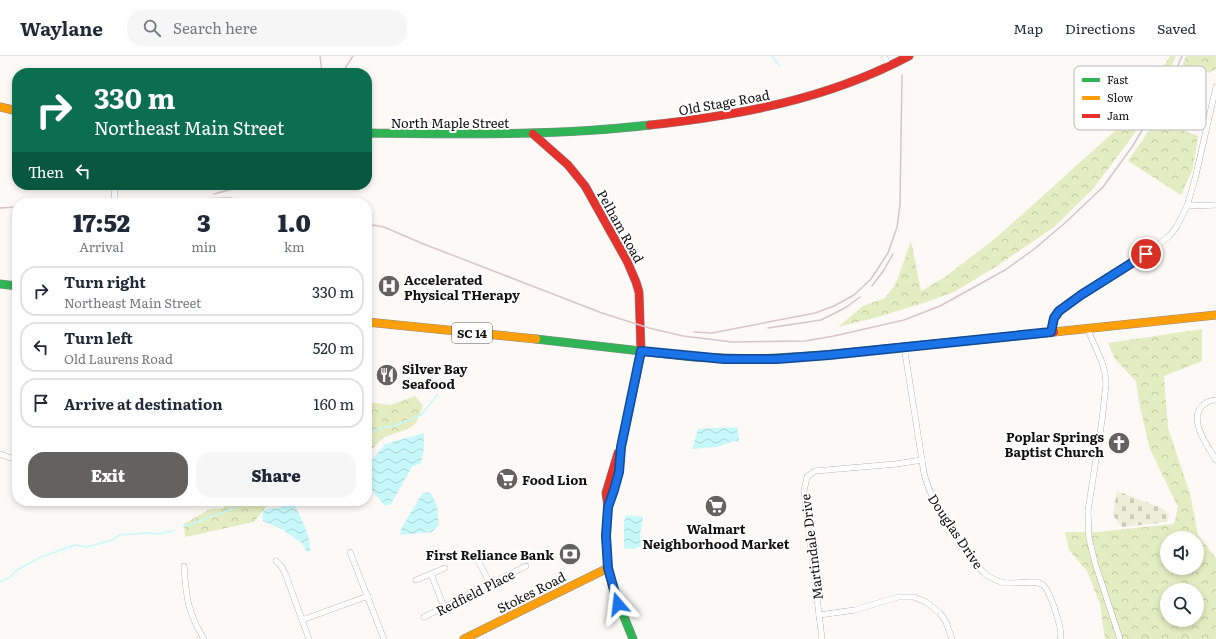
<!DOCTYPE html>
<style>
:root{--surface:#fff;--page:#f6f6f7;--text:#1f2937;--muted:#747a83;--line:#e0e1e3;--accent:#636260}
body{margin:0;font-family:Literata,serif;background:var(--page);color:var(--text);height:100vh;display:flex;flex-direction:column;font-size:15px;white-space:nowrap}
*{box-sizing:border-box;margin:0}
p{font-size:13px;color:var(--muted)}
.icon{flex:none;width:22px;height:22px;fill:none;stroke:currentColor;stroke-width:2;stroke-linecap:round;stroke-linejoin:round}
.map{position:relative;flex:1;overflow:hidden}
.sheet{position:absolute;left:12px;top:142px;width:360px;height:308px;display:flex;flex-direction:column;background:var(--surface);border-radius:16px;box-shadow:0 2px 6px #0003}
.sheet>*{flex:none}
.hud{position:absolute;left:12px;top:12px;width:360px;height:122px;border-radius:16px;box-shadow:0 2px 6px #0003;background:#0b6e4f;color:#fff;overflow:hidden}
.fabs{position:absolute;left:1160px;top:475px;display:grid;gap:8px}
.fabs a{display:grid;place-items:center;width:44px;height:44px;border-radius:50%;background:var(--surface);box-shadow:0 2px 6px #0003;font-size:20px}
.pin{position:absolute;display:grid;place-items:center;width:34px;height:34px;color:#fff;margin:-17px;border:2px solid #fff;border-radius:50%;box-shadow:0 1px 4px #0007}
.me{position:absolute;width:44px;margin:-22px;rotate:343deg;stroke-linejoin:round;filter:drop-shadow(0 0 3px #0008)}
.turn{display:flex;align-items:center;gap:14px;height:84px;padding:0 16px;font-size:18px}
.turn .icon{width:52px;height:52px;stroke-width:2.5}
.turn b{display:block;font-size:28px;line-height:34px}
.then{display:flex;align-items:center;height:38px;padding:0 16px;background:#0003;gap:8px;font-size:15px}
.eta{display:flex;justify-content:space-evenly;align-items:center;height:68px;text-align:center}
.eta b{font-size:24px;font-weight:800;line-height:28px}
.button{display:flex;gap:8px;margin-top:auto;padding:8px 16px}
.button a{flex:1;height:46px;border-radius:16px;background:var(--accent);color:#fff;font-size:16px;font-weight:800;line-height:46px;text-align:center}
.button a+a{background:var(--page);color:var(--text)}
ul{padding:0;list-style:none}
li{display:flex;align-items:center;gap:12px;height:50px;margin:0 8px 6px;padding:0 8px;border:2px solid var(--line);border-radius:16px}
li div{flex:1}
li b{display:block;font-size:15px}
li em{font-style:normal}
header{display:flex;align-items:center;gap:24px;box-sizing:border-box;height:56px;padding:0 20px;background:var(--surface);border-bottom:1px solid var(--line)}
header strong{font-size:19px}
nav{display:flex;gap:22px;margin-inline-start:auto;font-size:14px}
.search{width:280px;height:36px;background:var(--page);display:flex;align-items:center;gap:10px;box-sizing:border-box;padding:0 14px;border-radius:16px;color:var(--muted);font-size:15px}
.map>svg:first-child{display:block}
.forest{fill:url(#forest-crowns);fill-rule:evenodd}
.cemetery{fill:url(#cemetery-stones)}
.water{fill:url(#water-waves)}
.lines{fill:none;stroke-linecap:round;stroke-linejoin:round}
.stream{stroke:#c8f9fa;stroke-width:1.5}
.street-casing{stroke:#969594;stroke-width:6}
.fast-casing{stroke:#8d8c8a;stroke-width:9}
.slow-casing{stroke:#8d8c8a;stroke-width:9}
.jam-casing{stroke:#8d8c8a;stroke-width:9}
.street{stroke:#fffefe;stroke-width:5.5}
.fast{stroke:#30b455;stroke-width:8}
.slow{stroke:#ff9f0a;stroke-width:8}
.jam{stroke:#e5322d;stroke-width:8}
.rail{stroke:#dac4cc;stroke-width:1.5}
.route-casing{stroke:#114b97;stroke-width:10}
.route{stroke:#1a73e8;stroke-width:7}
.labels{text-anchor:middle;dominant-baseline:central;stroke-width:4;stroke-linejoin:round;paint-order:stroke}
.shield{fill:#fff;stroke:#585858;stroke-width:1}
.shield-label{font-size:12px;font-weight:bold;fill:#101010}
.street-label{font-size:13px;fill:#101010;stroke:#fff}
.poi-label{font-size:13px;font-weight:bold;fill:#101010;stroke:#fff;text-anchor:start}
.key{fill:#fff;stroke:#b7b7b7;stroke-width:1}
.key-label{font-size:11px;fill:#101010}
</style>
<header>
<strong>Waylane</strong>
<div class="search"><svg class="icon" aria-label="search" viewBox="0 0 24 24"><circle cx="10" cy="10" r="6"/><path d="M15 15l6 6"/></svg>Search here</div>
<nav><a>Map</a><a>Directions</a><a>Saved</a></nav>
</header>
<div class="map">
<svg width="1216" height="583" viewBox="0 0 1216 583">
<defs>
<pattern id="forest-crowns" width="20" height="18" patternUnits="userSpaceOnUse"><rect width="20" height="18" fill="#e4ecc1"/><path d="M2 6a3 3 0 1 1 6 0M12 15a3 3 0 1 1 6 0" fill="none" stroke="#c3c9a5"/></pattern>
<pattern id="cemetery-stones" width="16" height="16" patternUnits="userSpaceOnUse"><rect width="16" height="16" fill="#efeed8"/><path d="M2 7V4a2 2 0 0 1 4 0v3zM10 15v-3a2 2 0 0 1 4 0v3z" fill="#cccbb8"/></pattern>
<pattern id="water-waves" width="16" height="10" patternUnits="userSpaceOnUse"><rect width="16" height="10" fill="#c8f9fa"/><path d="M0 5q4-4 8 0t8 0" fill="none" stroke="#abd4d5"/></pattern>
</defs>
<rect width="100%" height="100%" fill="#fcf9f6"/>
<g class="forest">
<polygon points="1170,0 1176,0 1159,38 1140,70 1093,133 1054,171 997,210 956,235 930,245 874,262 838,271 863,250 885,242 895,229 898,222 911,185 921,235 945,221 997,181 1127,64 1142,39 1163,12"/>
<polygon points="1186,0 1216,0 1216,13 1209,17 1200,13 1195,17 1192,31 1180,48 1171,70 1198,80 1193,112 1181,139 1128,105 1151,72 1175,28"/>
<path d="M1202,273v32l-38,15 4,52 22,66 8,41 18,23v81h-111l-5,-35 -13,-33 -18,-21 -4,-18h33l76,-8 4,-17 -28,-58 -10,-42 -4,-26 -21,-22 -7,-16zM1167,482h30v30h-30zM1167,534h30v30h-30z"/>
<polygon points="415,340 423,350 416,367 408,373 384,381 367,398 367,346 391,349"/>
<polygon points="222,445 276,445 269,447 254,466 185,481 184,468 210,453 224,452"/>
</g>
<polygon class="cemetery" points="1117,435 1162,452 1169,459 1167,466 1122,471 1113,459"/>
<g class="water">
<polygon points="737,371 739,383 738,386 734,385 717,391 692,393 698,373"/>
<polygon points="424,377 424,392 421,407 412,411 391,448 385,450 370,432 372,404 385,388"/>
<polygon points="423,436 431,437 437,450 439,469 432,476 400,479 402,471"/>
<path d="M292,445c7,11 20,38 18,51l-4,-1 -4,-8 -21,-14 -18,-8 -1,-7c7,-10 10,-3 18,-6 4,-2 8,-5 12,-7z"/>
<polygon points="626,459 643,461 640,479 641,490 633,493 624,492 624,466"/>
</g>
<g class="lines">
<g class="stream">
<polyline points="772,0 780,10"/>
<polyline points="367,377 381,372 394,370 421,359 438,338"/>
<polyline points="183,471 232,453 244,445"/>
<polyline points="0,526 9,522 17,514 41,501 75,489 87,491 112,484 120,479 148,477 158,478 174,475"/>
</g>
<g class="street-casing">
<g id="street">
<polyline points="884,0 889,10"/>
<polyline points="114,147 115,129"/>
<polyline points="1187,150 1216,149"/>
<polyline points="1087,272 1102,306 1105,317 1106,328 1102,364 1088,455 1089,482 1095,507 1120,583"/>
<polyline points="1051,276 1054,262 1059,255 1081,239 1117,217 1153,193 1169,180 1176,172 1187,150 1195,123 1216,31"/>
<path d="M904,290l20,127c6,26 21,44 36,66 7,11 14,23 23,33 5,5 12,8 18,10 13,4 33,-4 42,3 7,6 21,47 17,54"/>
<path d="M1216,344c-6,0 -10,2 -14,6 -14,15 6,40 14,54"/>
<polyline points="0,398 17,404"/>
<polyline points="350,496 384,583"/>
<polyline points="475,498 490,528"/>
<polyline points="276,505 281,510 285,517 309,583"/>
<path d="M184,510c2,31 4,47 20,73"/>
<polyline points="431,518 444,551"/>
<polyline points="416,524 445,512"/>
<polyline points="819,559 855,554 898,541 914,541 926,546 940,557 946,566 952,583"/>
<polyline points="424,561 526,510"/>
<polyline points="302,564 368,540"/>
<polyline points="822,583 804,435 807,421 815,415 896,408 922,404"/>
</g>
</g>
<g class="fast-casing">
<g id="fast">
<path d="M367,77c94,1 189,3 283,-8"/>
<polyline points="0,228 17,230"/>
<polyline points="536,283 693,301 757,303 825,299"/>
<polyline points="614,536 633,583"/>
</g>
</g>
<g class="slow-casing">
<g id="slow">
<polyline points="0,51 17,55"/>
<polyline points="367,266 536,283"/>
<polyline points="1054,276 1216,259"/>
<polyline points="608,451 619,416 621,391 636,321"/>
<polyline points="464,583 608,512"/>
</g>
</g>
<g class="jam-casing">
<g id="jam">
<path d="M650,69c91,-10 178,-26 259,-69"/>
<polyline points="533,78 568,109 585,130 627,205 636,226 639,236 641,295 636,321"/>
<polyline points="825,299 1054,276"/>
<polyline points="614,536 608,512 606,480 608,451 606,437 618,397"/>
</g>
</g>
<use href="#street" class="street"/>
<use href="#fast" class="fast"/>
<use href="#slow" class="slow"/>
<use href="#jam" class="jam"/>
<g class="rail">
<polyline points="320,0 322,17"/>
<polyline points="342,17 353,0"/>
<polyline points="214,138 248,129"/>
<polyline points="114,147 145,145 229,142 258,147"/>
<polyline points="0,152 17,151"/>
<polyline points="367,168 384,171 421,187 602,257 649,272 683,280 732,286 805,285 834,280 904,264 940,250 1005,214 1033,194 1066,166 1103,131 1132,91 1169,30 1182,0"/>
<polyline points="872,230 884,214 893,198"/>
<polyline points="768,272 821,264 845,252 860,241"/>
<polyline points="694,276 712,277 815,257 834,250 854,239 871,223 888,197 897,171 900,149 902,19"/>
</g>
</g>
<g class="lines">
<g class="route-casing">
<polyline id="route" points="618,548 608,512 606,480 608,451 614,434 619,416 621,391 641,295 724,303 777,303 829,299 1051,276 1054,262 1059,255 1081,239 1146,198"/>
</g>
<use href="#route" class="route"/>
</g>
<defs>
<g id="hospital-disc" transform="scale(1.15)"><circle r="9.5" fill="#636260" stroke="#fff"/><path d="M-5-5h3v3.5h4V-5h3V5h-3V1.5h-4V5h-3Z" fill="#fff"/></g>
<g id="restaurant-disc" transform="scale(1.15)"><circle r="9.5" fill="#636260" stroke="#fff"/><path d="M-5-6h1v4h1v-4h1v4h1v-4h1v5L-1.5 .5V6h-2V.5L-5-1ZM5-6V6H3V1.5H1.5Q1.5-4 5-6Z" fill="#fff"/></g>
<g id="church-disc" transform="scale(1.15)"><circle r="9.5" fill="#636260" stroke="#fff"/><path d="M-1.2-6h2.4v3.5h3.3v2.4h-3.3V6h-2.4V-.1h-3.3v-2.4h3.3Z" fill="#fff"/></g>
<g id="supermarket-disc" transform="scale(1.15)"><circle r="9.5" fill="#636260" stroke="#fff"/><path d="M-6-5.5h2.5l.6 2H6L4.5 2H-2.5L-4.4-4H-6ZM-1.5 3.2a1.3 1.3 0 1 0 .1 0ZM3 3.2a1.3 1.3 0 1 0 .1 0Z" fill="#fff"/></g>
<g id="bank-disc" transform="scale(1.15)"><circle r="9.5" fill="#636260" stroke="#fff"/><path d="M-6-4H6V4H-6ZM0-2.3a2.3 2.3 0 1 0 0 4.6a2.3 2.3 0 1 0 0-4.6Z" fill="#fff"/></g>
</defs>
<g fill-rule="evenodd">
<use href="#hospital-disc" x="389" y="230"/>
<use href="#restaurant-disc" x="387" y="319"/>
<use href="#church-disc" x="1119" y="387"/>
<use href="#supermarket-disc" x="507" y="423"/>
<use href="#supermarket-disc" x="716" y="450"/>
<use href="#bank-disc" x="570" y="498"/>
</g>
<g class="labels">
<rect class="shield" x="452" y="267" width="40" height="20" rx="3"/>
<g class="shield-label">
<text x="472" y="277">SC 14</text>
</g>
<g class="street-label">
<text transform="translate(724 46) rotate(-10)">Old Stage Road</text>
<text x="450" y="66">North Maple Street</text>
<text transform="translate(621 170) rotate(61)">Pelham Road</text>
<text transform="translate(956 475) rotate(56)">Douglas Drive</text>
<text transform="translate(811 491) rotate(-97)">Martindale Drive</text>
<text transform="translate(475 536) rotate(-27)">Redfield Place</text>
<text transform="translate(531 536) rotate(-27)">Stokes Road</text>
</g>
<g class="poi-label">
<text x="404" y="223">Accelerated<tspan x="404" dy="15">Physical THerapy</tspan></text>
<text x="402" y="312">Silver Bay<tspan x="402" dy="15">Seafood</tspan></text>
<text x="1104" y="380" text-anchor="end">Poplar Springs<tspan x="1104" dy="15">Baptist Church</tspan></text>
<text x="522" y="423">Food Lion</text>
<text x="716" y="472" text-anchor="middle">Walmart<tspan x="716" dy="15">Neighborhood Market</tspan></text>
<text x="554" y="498" text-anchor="end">First Reliance Bank</text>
</g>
</g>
<rect x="1074" y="10" width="132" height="64" rx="6" class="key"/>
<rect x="1082" y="22" width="18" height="4" fill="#30b455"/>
<rect x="1082" y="40" width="18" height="4" fill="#ff9f0a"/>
<rect x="1082" y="58" width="18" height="4" fill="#e5322d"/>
<g class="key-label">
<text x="1107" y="28">Fast</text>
<text x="1107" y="46">Slow</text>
<text x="1107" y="64">Jam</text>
</g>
</svg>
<div class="fabs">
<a><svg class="icon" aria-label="sound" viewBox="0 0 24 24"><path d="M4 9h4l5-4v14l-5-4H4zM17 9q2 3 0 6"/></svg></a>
<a><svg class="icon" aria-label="search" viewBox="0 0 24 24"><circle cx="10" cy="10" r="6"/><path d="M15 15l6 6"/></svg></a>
</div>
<div class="pin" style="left:1146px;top:198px;background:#d93025"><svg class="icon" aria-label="arrive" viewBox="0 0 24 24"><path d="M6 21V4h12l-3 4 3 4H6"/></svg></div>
<svg class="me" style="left:618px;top:548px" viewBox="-20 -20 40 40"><path d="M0-17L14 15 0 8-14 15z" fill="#1a73e8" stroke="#fff" stroke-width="4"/></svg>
<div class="hud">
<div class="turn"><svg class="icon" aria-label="right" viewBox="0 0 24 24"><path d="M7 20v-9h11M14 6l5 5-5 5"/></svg><div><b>330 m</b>Northeast Main Street</div></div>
<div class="then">Then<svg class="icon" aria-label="left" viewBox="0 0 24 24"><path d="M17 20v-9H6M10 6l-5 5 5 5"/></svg></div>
</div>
<section class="sheet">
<div class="eta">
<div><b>17:52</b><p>Arrival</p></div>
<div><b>3</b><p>min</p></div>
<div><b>1.0</b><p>km</p></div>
</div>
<ul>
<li><svg class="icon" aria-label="right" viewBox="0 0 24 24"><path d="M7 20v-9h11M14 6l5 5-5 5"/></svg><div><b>Turn right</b><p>Northeast Main Street</p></div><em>330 m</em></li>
<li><svg class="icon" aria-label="left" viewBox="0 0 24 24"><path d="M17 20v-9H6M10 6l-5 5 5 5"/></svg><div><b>Turn left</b><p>Old Laurens Road</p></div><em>520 m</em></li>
<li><svg class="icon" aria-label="arrive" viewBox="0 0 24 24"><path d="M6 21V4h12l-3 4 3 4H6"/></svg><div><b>Arrive at destination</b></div><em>160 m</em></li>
</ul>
<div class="button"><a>Exit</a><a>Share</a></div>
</section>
</div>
